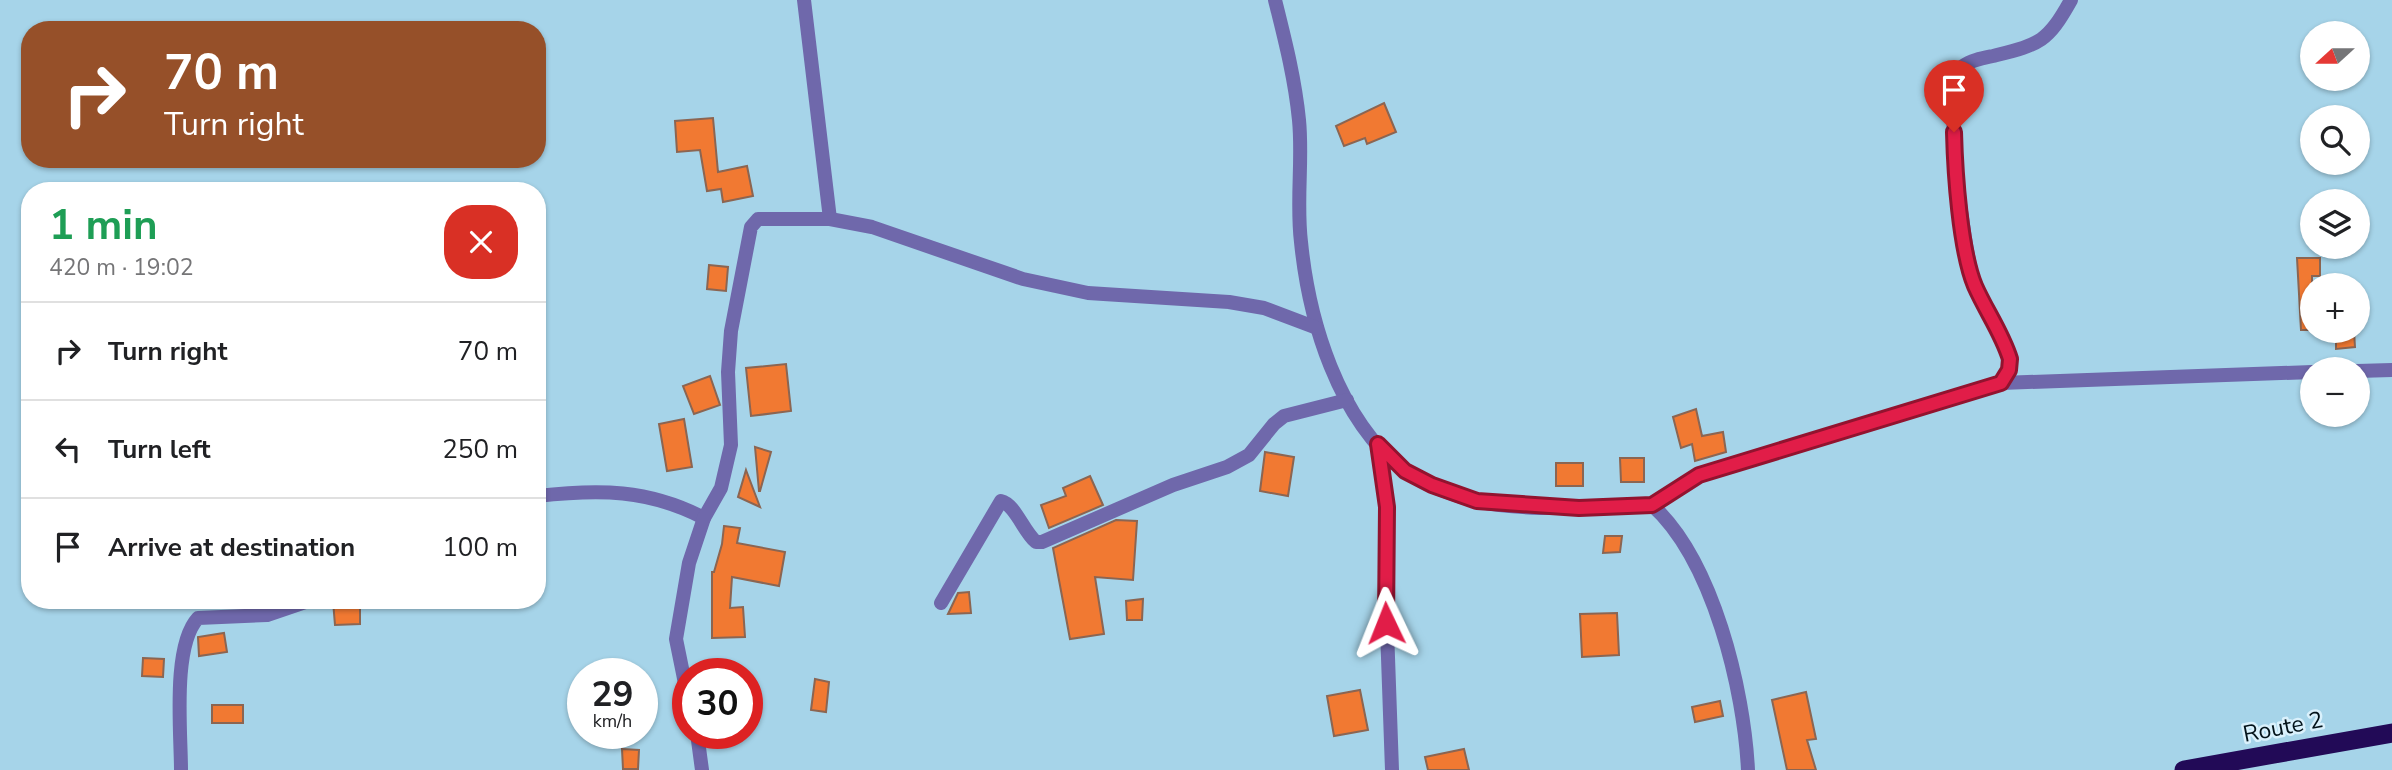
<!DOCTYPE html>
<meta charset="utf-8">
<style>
:root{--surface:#fff;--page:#f6f6f6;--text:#202124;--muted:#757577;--line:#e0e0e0}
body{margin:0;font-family:"Nunito Sans",sans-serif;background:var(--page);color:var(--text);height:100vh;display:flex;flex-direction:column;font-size:26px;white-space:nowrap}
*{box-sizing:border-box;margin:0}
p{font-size:23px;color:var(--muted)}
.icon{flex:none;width:38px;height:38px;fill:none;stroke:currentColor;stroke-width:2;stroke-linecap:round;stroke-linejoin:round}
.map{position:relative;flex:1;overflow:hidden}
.drawer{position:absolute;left:21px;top:182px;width:525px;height:427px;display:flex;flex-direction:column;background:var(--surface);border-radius:28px;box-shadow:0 2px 5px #0004}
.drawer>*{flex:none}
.top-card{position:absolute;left:21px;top:21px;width:525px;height:147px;border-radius:28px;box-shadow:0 2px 5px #0004;background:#965029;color:#fff;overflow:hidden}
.needle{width:46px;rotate:249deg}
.controls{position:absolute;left:2300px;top:21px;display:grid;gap:14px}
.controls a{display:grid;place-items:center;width:70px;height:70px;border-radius:50%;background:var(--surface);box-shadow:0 2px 5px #0004;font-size:35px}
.speed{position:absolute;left:567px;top:658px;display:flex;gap:14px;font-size:35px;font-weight:700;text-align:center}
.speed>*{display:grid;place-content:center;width:91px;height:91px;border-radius:50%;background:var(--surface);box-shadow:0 2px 5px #0004;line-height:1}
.speed small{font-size:18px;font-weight:400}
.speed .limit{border:10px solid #d22;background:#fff;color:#111}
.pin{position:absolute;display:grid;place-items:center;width:60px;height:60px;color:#fff;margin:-72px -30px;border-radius:50% 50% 50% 0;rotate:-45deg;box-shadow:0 0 7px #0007}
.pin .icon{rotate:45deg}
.me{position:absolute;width:77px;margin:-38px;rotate:358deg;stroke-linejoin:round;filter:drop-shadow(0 0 5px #0008)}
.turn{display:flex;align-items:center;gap:24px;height:147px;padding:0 28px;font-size:32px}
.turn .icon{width:91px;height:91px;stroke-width:2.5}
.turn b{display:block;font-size:49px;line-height:60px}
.round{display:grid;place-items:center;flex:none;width:74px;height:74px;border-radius:28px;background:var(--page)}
.headline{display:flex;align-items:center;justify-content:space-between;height:119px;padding:0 28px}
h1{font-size:42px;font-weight:700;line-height:52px;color:#1e9e55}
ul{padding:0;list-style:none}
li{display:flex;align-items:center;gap:21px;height:98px;padding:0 28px;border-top:2px solid var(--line)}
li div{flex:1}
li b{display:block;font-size:26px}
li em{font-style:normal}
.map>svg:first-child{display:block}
.building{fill:#f17932;stroke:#8b6552;stroke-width:2}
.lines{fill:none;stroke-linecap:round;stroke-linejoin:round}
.minor{stroke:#6f68ab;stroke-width:14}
.trunk{stroke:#220a57;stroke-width:19}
.route-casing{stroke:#92132f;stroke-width:18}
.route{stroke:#e11d48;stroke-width:12}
.labels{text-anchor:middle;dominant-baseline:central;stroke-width:5;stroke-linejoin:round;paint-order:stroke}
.street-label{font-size:23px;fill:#03131a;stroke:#daf1fc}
</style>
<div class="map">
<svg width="2392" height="770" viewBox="0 0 2392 770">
<rect width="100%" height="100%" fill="#a6d4e9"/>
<g class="building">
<polygon points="1384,103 1396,132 1367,144 1365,138 1344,146 1336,126"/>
<polygon points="713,118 718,172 747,166 753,196 723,202 721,189 707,191 700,150 677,152 675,121"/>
<polygon points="2297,258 2320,258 2320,276 2312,276 2312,330 2301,330"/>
<polygon points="709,265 728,267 726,291 707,289"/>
<polygon points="2336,331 2354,331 2355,347 2336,349"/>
<polygon points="786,364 791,411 751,416 746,368"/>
<polygon points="710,376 720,405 694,414 683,386"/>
<polygon points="1696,409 1702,436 1723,432 1726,452 1695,461 1692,444 1681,448 1673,417"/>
<polygon points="684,419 692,467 667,471 659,424"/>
<polygon points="755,447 771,452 760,491 759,491"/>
<polygon points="1265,452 1294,457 1288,496 1260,491"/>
<polygon points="1620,458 1644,458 1644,482 1621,482"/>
<rect x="1556" y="463" width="27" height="23"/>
<polygon points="746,470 760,507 738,497"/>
<polygon points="1090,476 1103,505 1049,528 1041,505 1066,496 1063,488"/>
<polygon points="1116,520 1137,521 1133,580 1095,577 1104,634 1070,639 1053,548"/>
<polygon points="724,526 740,528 737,543 785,552 779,586 732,577 730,608 743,607 745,637 712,638 712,572 714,572 722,544"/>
<polygon points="1605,536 1622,536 1620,552 1603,553"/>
<polygon points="969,592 971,613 948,614 958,593"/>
<polygon points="1143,599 1142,620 1127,620 1126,601"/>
<polygon points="360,600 360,624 335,625 333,601"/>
<polygon points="1617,613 1619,655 1582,657 1580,614"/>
<polygon points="224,633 227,652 199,656 198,637"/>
<polygon points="143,658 164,659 163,677 142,676"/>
<polygon points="815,679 829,682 826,712 811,710"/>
<polygon points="1360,690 1368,730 1334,736 1327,696"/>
<polygon points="1806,692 1816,739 1807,740 1816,770 1787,770 1772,700"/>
<polygon points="1720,701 1723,716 1695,722 1692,707"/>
<rect x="212" y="705" width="31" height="18"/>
<polygon points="622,749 639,750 638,769 623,769"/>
<polygon points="1464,749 1469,770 1428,770 1425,757"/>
</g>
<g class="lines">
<g class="minor">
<polyline points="804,0 830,219"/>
<path d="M1275,0c10,40 20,79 24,120 4,40 -3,82 2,122 8,80 37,176 102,228 16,12 39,21 58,27 52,17 135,10 191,8 61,55 92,184 96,265"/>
<polyline points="2357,371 2392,370"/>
<path d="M2001,383l8,-13 1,-11c-9,-28 -28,-51 -36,-78 -10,-30 -34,-197 -11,-215 8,-6 20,-8 30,-10 47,-12 54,-13 78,-56"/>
<polyline points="1378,444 1387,507 1385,573 1392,770"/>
<path d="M537,496c62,-7 111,-7 167,22"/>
<polyline points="1652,505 1699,475 2001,383 2312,372"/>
<path d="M941,603l60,-102c14,3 22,30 35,41h6l131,-57 54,-18 22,-12 25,-31 10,-8 63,-16"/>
<polyline points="688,698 676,639 689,563 704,518 721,488 731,445 728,372 731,331 751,227 758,219 830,219 872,227 1023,279 1088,293 1229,302 1264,308 1317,328"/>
<polyline points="697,733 702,770"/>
<path d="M181,770c0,-38 -9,-124 17,-152l69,-3 44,-15"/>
</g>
<polyline class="trunk" points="2184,770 2392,733"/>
</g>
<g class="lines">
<g class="route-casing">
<path id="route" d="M1386,623l1,-116 -9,-63 27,27 27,14 45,16 102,7 73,-3 47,-30 302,-92 8,-13 1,-11c-8,-26 -24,-48 -35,-73 -15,-36 -20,-114 -21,-154"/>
</g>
<use href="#route" class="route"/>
</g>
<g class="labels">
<g class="street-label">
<text transform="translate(2283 727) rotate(-11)">Route 2</text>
</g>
</g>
</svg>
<div class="controls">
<a><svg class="needle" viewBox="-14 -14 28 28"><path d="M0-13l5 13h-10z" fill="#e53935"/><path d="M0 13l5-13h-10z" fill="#757577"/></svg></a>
<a><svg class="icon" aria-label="search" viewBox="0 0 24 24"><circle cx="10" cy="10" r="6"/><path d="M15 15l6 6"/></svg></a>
<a><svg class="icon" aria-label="layers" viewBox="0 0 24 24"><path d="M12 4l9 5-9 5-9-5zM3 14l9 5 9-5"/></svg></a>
<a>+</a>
<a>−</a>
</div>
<div class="speed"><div>29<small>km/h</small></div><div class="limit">30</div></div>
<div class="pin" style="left:1954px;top:132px;background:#d93025"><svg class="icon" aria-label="arrive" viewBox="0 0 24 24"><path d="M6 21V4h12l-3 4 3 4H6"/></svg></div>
<svg class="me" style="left:1386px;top:623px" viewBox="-20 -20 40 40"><path d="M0-17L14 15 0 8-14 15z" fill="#e11d48" stroke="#fff" stroke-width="4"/></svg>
<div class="top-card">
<div class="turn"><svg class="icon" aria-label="right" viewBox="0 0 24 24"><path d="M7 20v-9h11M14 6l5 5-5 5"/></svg><div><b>70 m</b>Turn right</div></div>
</div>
<section class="drawer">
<div class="headline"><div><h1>1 min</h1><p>420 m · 19:02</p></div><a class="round" style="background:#d93025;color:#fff"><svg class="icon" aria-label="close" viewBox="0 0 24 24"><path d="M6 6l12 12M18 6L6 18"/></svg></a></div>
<ul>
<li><svg class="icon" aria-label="right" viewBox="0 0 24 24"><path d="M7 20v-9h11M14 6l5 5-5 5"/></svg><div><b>Turn right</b></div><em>70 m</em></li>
<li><svg class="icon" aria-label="left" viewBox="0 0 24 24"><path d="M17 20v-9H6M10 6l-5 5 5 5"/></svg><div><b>Turn left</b></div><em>250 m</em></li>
<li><svg class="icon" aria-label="arrive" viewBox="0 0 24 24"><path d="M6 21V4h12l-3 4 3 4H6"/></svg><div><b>Arrive at destination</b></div><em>100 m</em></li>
</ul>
</section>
</div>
